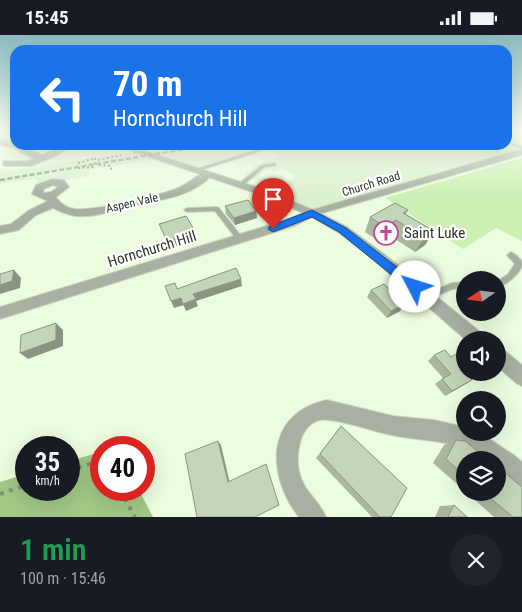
<!DOCTYPE html>
<meta charset="utf-8">
<style>
:root{--surface:#171b24;--page:#20242c;--text:#f1f3f6;--muted:#9ea1a6}
body{margin:0;font-family:"Roboto Condensed",sans-serif;background:var(--page);color:var(--text);height:100vh;display:flex;flex-direction:column;font-size:19px;white-space:nowrap}
*{box-sizing:border-box;margin:0}
p{font-size:16px;color:var(--muted)}
.icon{flex:none;width:28px;height:28px;fill:none;stroke:currentColor;stroke-width:2;stroke-linecap:round;stroke-linejoin:round}
.map{position:relative;height:482px;overflow:hidden}
.sheet{display:flex;flex-direction:column;background:var(--surface);flex:1}
.sheet>*{flex:none}
.banner{position:absolute;left:10px;top:10px;width:502px;height:105px;border-radius:15px;box-shadow:0 5px 20px #0002;background:#1a73e8;color:#fff;overflow:hidden}
.needle{width:32px;rotate:256deg}
.buttons{position:absolute;left:456px;top:236px;display:grid;gap:10px}
.buttons a{display:grid;place-items:center;width:50px;height:50px;border-radius:50%;background:var(--surface);box-shadow:0 5px 20px #0002;font-size:25px}
.speed{position:absolute;left:15px;top:401px;display:flex;gap:10px;font-size:25px;font-weight:700;text-align:center}
.speed>*{display:grid;place-content:center;width:65px;height:65px;border-radius:50%;background:var(--surface);box-shadow:0 5px 20px #0002;line-height:1}
.speed small{font-size:12px;font-weight:400}
.speed .limit{border:8px solid #d22;background:#fff;color:#111}
.pin{position:absolute;display:grid;place-items:center;width:42px;height:42px;color:#fff;margin:-51px -21px;border-radius:50% 50% 50% 0;rotate:-45deg;box-shadow:0 0 5px #0007}
.pin .icon{rotate:45deg}
.me{position:absolute;width:55px;margin:-28px;rotate:310deg;stroke-linejoin:round;filter:drop-shadow(0 0 4px #0008)}
.turn{display:flex;align-items:center;gap:18px;height:105px;padding:0 20px;font-size:22px}
.turn .icon{width:65px;height:65px;stroke-width:2.5}
.turn b{display:block;font-size:35px;line-height:42px}
.round{display:grid;place-items:center;flex:none;width:52px;height:52px;border-radius:26px;background:var(--page)}
.head{display:flex;align-items:center;justify-content:space-between;height:85px;padding:0 20px}
h1{font-size:30px;font-weight:600;line-height:38px;color:#1e9e55}
.status{display:flex;justify-content:space-between;align-items:center;height:35px;padding:0 25px;background:var(--surface);direction:ltr}
.status svg{height:14px;fill:currentColor}
.map>svg:first-child{display:block}
.built{fill:#dbf1cd}
.green{fill:#ccefb3}
.forest{fill:#a2c886}
.lines{fill:none;stroke-linecap:round;stroke-linejoin:round}
.service-casing{stroke:#c9d8be;stroke-width:2}
.minor-casing{stroke:#c9d8be;stroke-width:2}
.tertiary-casing{stroke:#c9d8be;stroke-width:2}
.path-far1{stroke:#848f7c;stroke-width:2;stroke-dasharray:2 2.5;stroke-linecap:butt}
.path{stroke:#848f7c;stroke-width:4;stroke-dasharray:4 5.5;stroke-linecap:butt}
.service{fill:#a8b0a3;fill-rule:evenodd}
.minor{fill:#a8b0a3;fill-rule:evenodd}
.tertiary{fill:#a8b0a3;fill-rule:evenodd}
.rail{stroke:#929f8a;stroke-width:2.5;stroke-dasharray:5 2.5;stroke-linecap:butt}
.path-bridge{stroke:#848f7c;stroke-width:2;stroke-dasharray:2 2.5;stroke-linecap:butt}
.wall{fill:#a9b79f}
.shaded-wall{fill:#899582}
.building{fill:#c4d5b9;stroke:#899582}
.route{fill:#1a73e8;stroke:#114b97}
.labels{text-anchor:middle;dominant-baseline:central;stroke-width:4.5;stroke-linejoin:round;paint-order:stroke}
.far-street-label{font-size:12px;fill:#2e352a;stroke:#fff}
.poi-label{font-size:15px;fill:#2e352a;stroke:#fff;text-anchor:start}
.street-label{font-size:15px;fill:#2e352a;stroke:#fff}
</style>
<div class="status"><b>15:45</b><svg viewBox="0 0 49 12"><path d="M0 12V9h3v3zM5 12V6h3v6zM10 12V3h3v9zM15 12V0h3v12zM26 1h20v11H26zM47 4h2v5h-2z"/></svg></div>
<div class="map">
<svg width="522" height="482" viewBox="0 0 522 482">
<rect width="100%" height="100%" fill="#ebfcdf"/>
<polygon class="built" points="182,110 467,110 501,122 313,176 272,158 296,141 282,134 274,137 271,135 265,136 257,145 243,141 254,131 279,120 270,114 203,135 166,123 90,134 88,141 37,149 37,143 0,149 0,137"/>
<g class="green">
<polygon points="508,95 522,95 522,114 500,122 466,110 508,110"/>
<polygon points="522,123 522,206 496,193 463,214 385,163"/>
<polygon points="255,163 277,171 288,181 282,185 242,168"/>
</g>
<polygon class="forest" points="101,417 101,455 139,455 153,482 0,482 0,447 26,439 26,455 69,455 69,426"/>
<g class="lines">
<g class="service-casing">
<g id="service">
<polygon points="508,107 522,111 522,114 508,109"/>
<polygon points="272,110 279,110 198,136 193,135"/>
<polygon points="274,128 276,129 276,131 265,132 242,151 238,151 237,150 262,130"/>
<polygon points="217,172 219,173 242,202 243,204 242,206 238,206 215,176 187,177 184,175 187,173"/>
<path d="M511,217c4,2 11,7 11,12 -1,10 -16,21 -24,23v-6l10,-7 7,-10 -8,-9z"/>
<polygon points="465,247 465,253 453,254 426,265 423,264 422,262 423,260 452,248"/>
</g>
</g>
<g class="minor-casing">
<g id="minor">
<polygon points="0,104 15,107 15,110 21,110 42,120 63,110 73,110 56,121 31,131 6,131 3,130 3,126 27,126 34,124 12,112 0,110"/>
<polygon points="141,110 154,110 135,118 131,115"/>
<polygon points="522,114 522,120 316,180 294,191 0,284 0,272 286,185 308,176"/>
<path d="M208,136l5,3c-20,23 -54,26 -81,32 -19,5 -38,12 -57,10 -9,-2 -15,-4 -22,-8l-17,7 -17,15 -19,4v-8l11,-2 17,-13 20,-10 -16,-7 4,-9 16,-6 12,1 5,7 -13,10c5,7 11,11 19,12 21,2 83,-13 103,-21 10,-4 19,-14 30,-17zM53,150l5,2 -7,5 -8,1 1,-4z"/>
<path d="M327,365l66,16 41,4 31,7v6h15l34,22 8,7v26l-8,-3 -16,-17v-8c-21,0 -19,-9 -35,-13 -24,-7 -48,-7 -72,-12 -20,-4 -42,-13 -63,-15 -27,-3 -33,32 -29,51 3,19 20,29 27,46h-27c-33,-42 -34,-104 28,-117z"/>
</g>
</g>
<g class="tertiary-casing">
<g id="tertiary">
<polygon points="114,110 127,110 263,154 316,176 347,192 384,219 484,300 486,305 466,305 374,225 339,198 308,180 255,158"/>
<polygon points="498,313 504,315 522,330 522,351 516,348 498,332"/>
</g>
</g>
<g class="path-far1">
<polyline points="98,125 121,120"/>
<polyline points="78,128 95,123"/>
<polyline points="99,130 111,131 111,137"/>
<polyline points="78,133 95,132"/>
</g>
<g class="path">
<polyline points="69,436 101,425"/>
<polyline points="120,455 135,482"/>
<polyline points="0,459 26,450"/>
</g>
<use href="#service" class="service"/>
<use href="#minor" class="minor"/>
<use href="#tertiary" class="tertiary"/>
<polyline class="rail" points="0,145 210,110"/>
<polyline class="path-bridge" points="95,123 95,132"/>
</g>
<g class="wall">
<polygon points="225,171 256,176 257,183 235,190 226,179"/>
<polygon points="408,175 406,179 434,196 425,210 415,217 389,200 379,206 365,197 370,182"/>
<polygon points="371,255 400,276 387,283 367,262"/>
<polygon points="434,320 464,336 472,345 445,361 435,349 443,343 428,326"/>
<polygon points="341,391 391,482 372,482 316,423"/>
<polygon points="456,405 465,425 465,456 433,428 444,410"/>
<polygon points="467,458 498,458 522,482 494,482"/>
<polygon points="454,470 467,482 435,482 440,471"/>
</g>
<g class="shaded-wall">
<polygon points="256,176 257,183 235,190 234,183"/>
<polygon points="396,185 389,200 379,206 385,192"/>
<polygon points="195,196 197,204 169,213 167,206"/>
<polygon points="434,196 425,210 415,217 424,203"/>
<polygon points="14,235 21,243 20,253 0,259 0,250"/>
<polygon points="241,244 242,251 196,266 198,271 186,276 183,269 193,259"/>
<polygon points="181,263 184,270 174,273 171,266"/>
<polygon points="405,269 400,276 387,283 391,276"/>
<polygon points="56,288 63,295 63,311 28,324 20,318"/>
<polygon points="472,345 464,350 445,361 452,356"/>
<polygon points="218,406 221,410 230,449 228,447"/>
</g>
<g class="building">
<polygon points="248,165 256,176 234,183 225,171"/>
<polygon points="395,168 408,175 403,178 434,196 424,203 396,185 385,192 370,182"/>
<polygon points="186,181 195,196 167,206 159,189"/>
<polygon points="236,233 241,244 193,259 196,264 183,269 181,263 171,266 165,251 175,248 177,254"/>
<polygon points="14,235 12,246 0,250 0,239"/>
<polygon points="384,249 405,269 391,276 371,255"/>
<polygon points="56,288 56,305 20,318 21,300"/>
<polygon points="445,315 451,322 456,319 465,329 465,334 464,335 472,345 452,356 442,344 451,339 434,320"/>
<polygon points="341,391 407,453 391,482 380,482 320,419"/>
<polygon points="456,405 465,406 488,425 465,425 465,441 446,424"/>
<polygon points="218,406 228,447 266,429 279,470 255,482 197,482 185,419"/>
<polygon points="498,432 522,452 522,482 513,482 484,458 498,458"/>
<polygon points="454,470 467,482 448,482"/>
</g>
<linearGradient id="sky" x2="0" y2="1"><stop stop-color="#8bbbc0"/><stop offset="0.59" stop-color="#f6fef1"/><stop offset="1" stop-color="#f6fef1" stop-opacity="0"/></linearGradient>
<rect width="522" height="162" fill="url(#sky)"/>
<polygon class="route" points="312,175 346,193 419,249 420,252 419,255 410,255 339,197 312,182 273,197 268,194 270,191"/>
<defs>
<g id="church-ring" transform="scale(1.25)"><circle r="9.5" fill="#fff" stroke="#c1479a" stroke-width="1.5"/><path d="M-1.2-6h2.4v3.5h3.3v2.4h-3.3V6h-2.4V-.1h-3.3v-2.4h3.3Z" fill="#c1479a"/></g>
</defs>
<g fill-rule="evenodd">
<use href="#church-ring" x="386" y="198"/>
</g>
<g class="labels">
<g class="far-street-label">
<text transform="translate(371 149) rotate(-17)">Church Road</text>
<text transform="translate(132 168) rotate(-13)">Aspen Vale</text>
</g>
<g class="poi-label">
<text x="404" y="198">Saint Luke</text>
</g>
<g class="street-label">
<text transform="translate(152 214) rotate(-17)">Hornchurch Hill</text>
</g>
</g>
</svg>
<div class="buttons">
<a><svg class="needle" viewBox="-14 -14 28 28"><path d="M0-13l5 13h-10z" fill="#e53935"/><path d="M0 13l5-13h-10z" fill="#9ea1a6"/></svg></a>
<a><svg class="icon" aria-label="sound" viewBox="0 0 24 24"><path d="M4 9h4l5-4v14l-5-4H4zM17 9q2 3 0 6"/></svg></a>
<a><svg class="icon" aria-label="search" viewBox="0 0 24 24"><circle cx="10" cy="10" r="6"/><path d="M15 15l6 6"/></svg></a>
<a><svg class="icon" aria-label="layers" viewBox="0 0 24 24"><path d="M12 4l9 5-9 5-9-5zM3 14l9 5 9-5"/></svg></a>
</div>
<div class="speed"><div>35<small>km/h</small></div><div class="limit">40</div></div>
<div class="pin" style="left:273px;top:194px;background:#d93025"><svg class="icon" aria-label="arrive" viewBox="0 0 24 24"><path d="M6 21V4h12l-3 4 3 4H6"/></svg></div>
<svg class="me" style="left:415px;top:252px" viewBox="-20 -20 40 40"><circle r="19" fill="#fff"/><path d="M0-13L10 11 0 6-10 11z" fill="#1a73e8"/></svg>
<div class="banner">
<div class="turn"><svg class="icon" aria-label="left" viewBox="0 0 24 24"><path d="M17 20v-9H6M10 6l-5 5 5 5"/></svg><div><b>70 m</b>Hornchurch Hill</div></div>
</div>
</div>
<section class="sheet">
<div class="head"><div><h1>1 min</h1><p>100 m · 15:46</p></div><a class="round"><svg class="icon" aria-label="close" viewBox="0 0 24 24"><path d="M6 6l12 12M18 6L6 18"/></svg></a></div>
</section>
